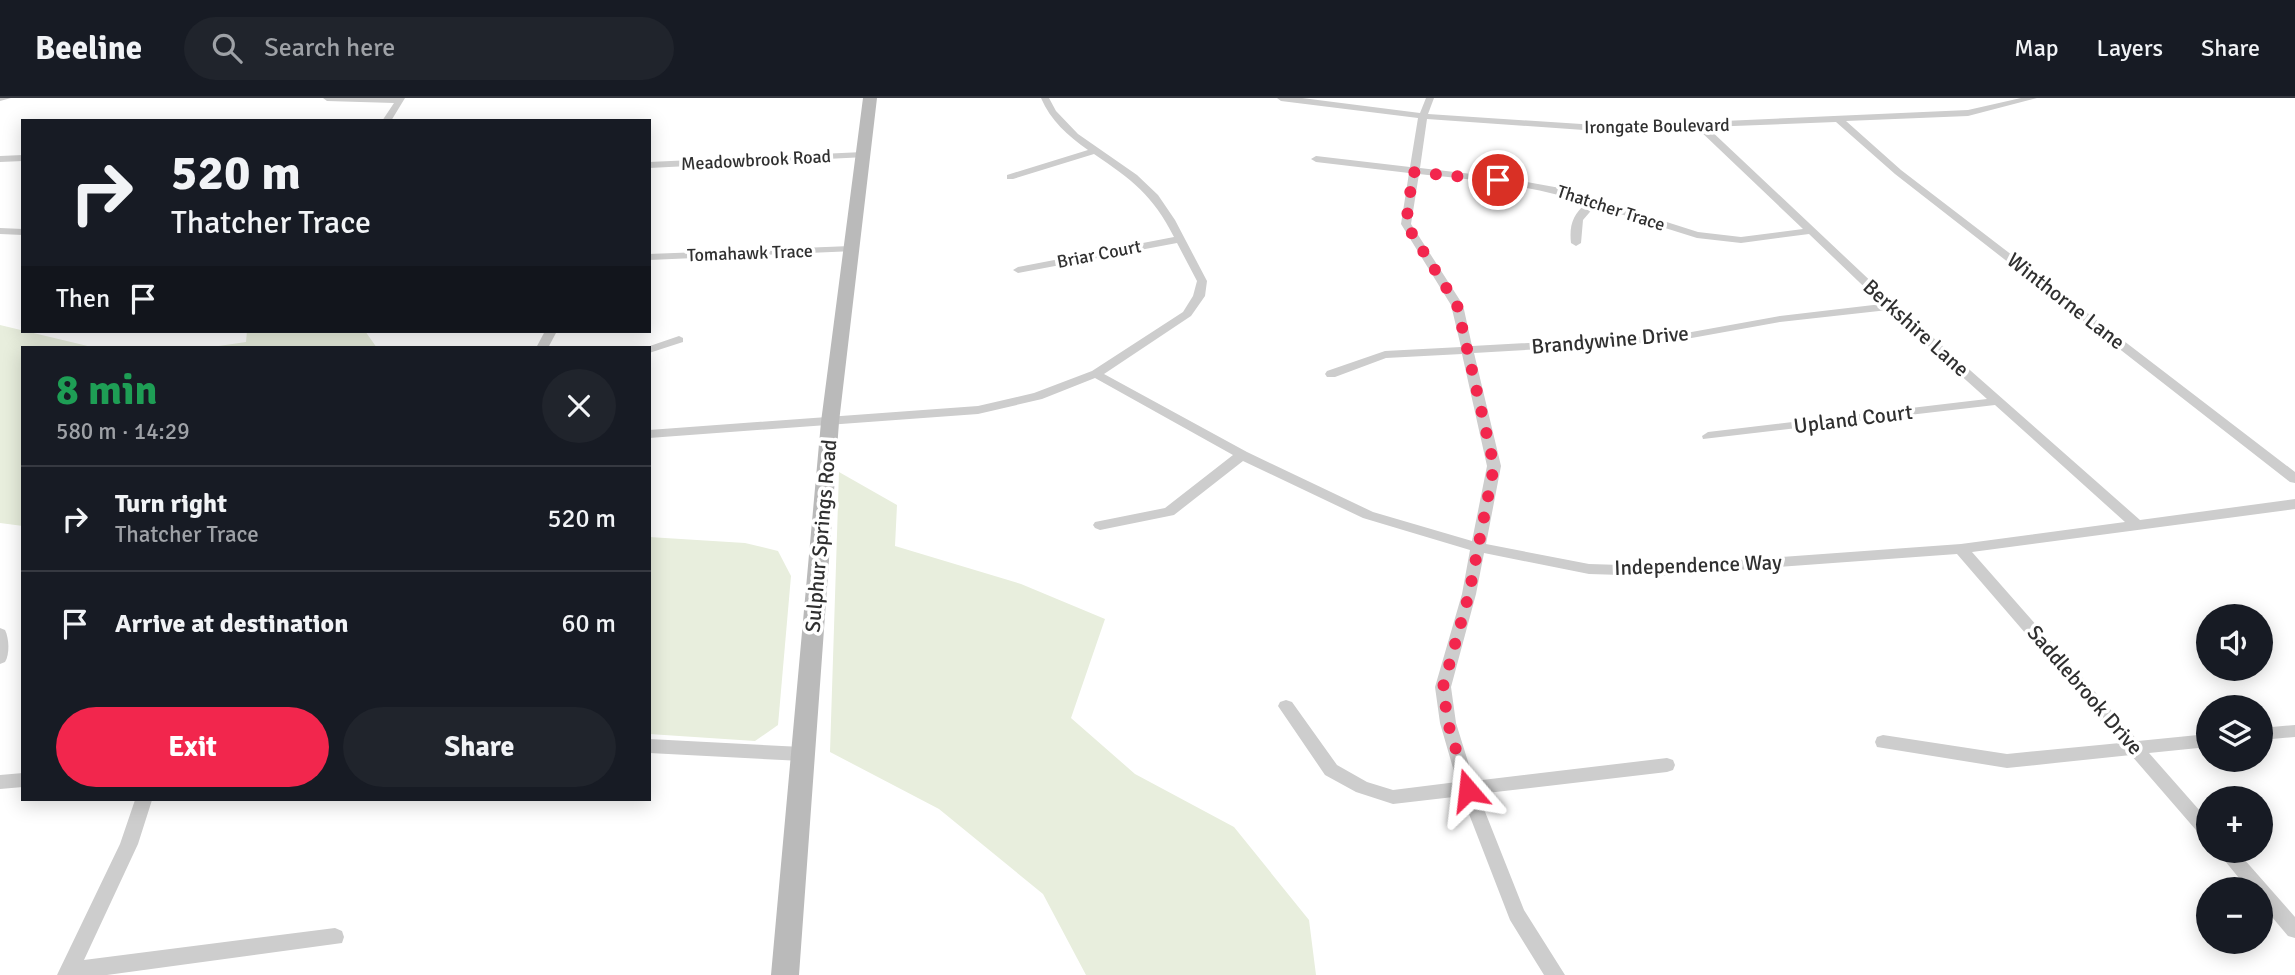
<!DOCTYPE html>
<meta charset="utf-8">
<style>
:root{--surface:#171b24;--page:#20242c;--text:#f1f3f6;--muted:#9ea1a6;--line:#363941;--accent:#f2264d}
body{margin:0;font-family:Signika,sans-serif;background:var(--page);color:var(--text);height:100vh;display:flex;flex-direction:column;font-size:26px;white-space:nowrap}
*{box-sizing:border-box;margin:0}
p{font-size:23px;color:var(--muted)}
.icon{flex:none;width:38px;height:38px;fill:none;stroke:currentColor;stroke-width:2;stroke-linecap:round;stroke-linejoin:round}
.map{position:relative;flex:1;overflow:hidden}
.drawer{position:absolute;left:21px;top:248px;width:630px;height:455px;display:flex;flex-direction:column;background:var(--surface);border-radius:0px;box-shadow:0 4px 18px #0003}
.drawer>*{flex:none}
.hud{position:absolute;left:21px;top:21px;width:630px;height:214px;border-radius:0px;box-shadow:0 4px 18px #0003;background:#171b24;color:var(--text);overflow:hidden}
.tools{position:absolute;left:2196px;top:506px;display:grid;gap:14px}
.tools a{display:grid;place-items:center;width:77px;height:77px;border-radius:50%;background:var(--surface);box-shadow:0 4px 18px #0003;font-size:35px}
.pin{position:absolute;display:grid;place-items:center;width:60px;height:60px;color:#fff;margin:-30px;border:4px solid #fff;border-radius:50%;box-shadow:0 2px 7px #0007}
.me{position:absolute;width:77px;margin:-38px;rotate:343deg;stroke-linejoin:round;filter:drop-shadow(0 0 5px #0008)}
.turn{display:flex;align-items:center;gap:24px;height:147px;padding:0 35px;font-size:32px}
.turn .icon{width:91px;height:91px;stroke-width:2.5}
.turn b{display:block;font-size:49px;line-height:60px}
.then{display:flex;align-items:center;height:66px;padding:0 35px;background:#0003;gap:14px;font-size:26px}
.round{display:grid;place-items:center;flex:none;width:74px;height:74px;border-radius:37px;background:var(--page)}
.summary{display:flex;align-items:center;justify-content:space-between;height:119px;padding:0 35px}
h1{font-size:42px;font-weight:800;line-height:52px;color:#1e9e55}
.action{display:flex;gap:14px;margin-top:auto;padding:14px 35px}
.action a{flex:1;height:80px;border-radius:42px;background:var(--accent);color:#fff;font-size:28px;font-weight:800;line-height:80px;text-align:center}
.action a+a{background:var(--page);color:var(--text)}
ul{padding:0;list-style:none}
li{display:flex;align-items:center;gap:21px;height:105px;padding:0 35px;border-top:2px solid var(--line)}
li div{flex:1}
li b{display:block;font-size:26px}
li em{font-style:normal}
header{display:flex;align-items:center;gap:42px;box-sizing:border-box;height:98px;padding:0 35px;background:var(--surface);border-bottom:2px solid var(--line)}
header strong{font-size:33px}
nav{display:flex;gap:38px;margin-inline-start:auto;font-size:24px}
.search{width:490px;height:63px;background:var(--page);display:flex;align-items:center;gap:18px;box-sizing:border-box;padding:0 24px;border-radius:38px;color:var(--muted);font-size:26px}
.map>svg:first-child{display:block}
.green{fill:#e8eedd}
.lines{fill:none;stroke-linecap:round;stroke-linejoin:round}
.street{fill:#cdcdcd;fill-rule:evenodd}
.secondary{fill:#bababa;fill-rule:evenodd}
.route{stroke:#f2264d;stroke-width:12;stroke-dasharray:0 21.6}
.labels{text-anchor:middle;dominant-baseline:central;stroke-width:7;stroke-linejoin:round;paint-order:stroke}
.far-street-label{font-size:18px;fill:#303030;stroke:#fff}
.street-label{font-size:21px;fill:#303030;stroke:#fff}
</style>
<header>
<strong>Beeline</strong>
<div class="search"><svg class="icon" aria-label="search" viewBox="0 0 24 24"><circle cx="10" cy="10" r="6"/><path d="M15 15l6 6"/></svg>Search here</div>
<nav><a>Map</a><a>Layers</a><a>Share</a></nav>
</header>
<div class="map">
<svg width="2295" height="877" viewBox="0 0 2295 877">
<rect width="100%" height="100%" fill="#fff"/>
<g class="green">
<polygon points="0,227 96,250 23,250 23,428 0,425"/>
<polygon points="247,233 365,233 377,250 205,250 246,244"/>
<polygon points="839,374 897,407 895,448 1021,486 1105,521 1071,620 1135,676 1234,729 1309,822 1316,877 1086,877 1043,796 939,711 830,654"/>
<polygon points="649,439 745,445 778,453 791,478 778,627 755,643 649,636"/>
</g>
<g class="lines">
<g class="street">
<polygon points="0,0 11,0 0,3"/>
<polygon points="323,0 405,0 391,23 382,23 394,5 327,3"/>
<path d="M1041,0h8l7,13 22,23 59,41 21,20 17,25 32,61 -2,15 -14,20 -87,58 143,78 126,60 99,29 15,-75 -25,-112 -76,4 -51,19h-8l-2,-3 2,-3 58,-20 76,-4 -10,-42 -50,-81 8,-51 -93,-11 -5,-3 5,-3 94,11 8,-49 -137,-17 -4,-3h25l118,15 6,-15h8l-6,16 184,12 356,-16 53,-12h16l-69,18 -122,5 55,49 394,302v11l-5,-1 -395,-308 -59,-52 -129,5 188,177 245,216 155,-21v10l-323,43 166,189 70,-7v13l-59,6 59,67v19l-6,-2 -71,-82 -124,13 -130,-21 -2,-5 2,-5 6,-2 124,19 113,-11 -163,-189 -302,22 -66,-2 -105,-21 -8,41 -25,93 5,36 18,58 193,-23 6,2 2,5 -2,5 -6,2 -189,22 46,116 41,65h-21l-34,-55 -48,-124 -69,8 -37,-12 -31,-17 -47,-69 2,-4 6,-2 6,2 45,63 30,17 26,8 64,-8 -17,-59 -5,-36 27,-93 8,-44 -107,-32 -120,-57 -69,54 -74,15 -5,-2 -2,-3 2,-3 70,-14 68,-53 -138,-77 -53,21 -64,15 -329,24v-8l329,-24 56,-13 58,-22 91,-59 10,-16 4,-15 -20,-38 -159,30 -5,-3 5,-3 156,-30c-21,-42 -42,-57 -80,-83l-81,25h-6v-4l81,-25c-21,-15 -37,-29 -47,-52zM1427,21l185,13 85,-4 106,101 -62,8 -43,-5 -138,-44 -62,-11 -78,-9zM1419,76c56,6 113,11 167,29 -13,12 -17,22 -15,40l5,3 5,-3 2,-23 12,-14 102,32 44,5 68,-9 73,70 -102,12 -105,19 -203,11 -9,-41 -52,-81zM1888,212l99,89 -279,33 -6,4 1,3 292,-34 130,117 -164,22 -306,22 -66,-2 -103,-20 15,-78 -27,-113 201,-12 105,-19z"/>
<polygon points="863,54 866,55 866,59 649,70 649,64"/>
<polygon points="23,57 23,63 0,64 0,58"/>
<polygon points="0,130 23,131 23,137 0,136"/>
<polygon points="851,148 855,149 855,153 649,162 649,156"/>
<polygon points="545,233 557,233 548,250 536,250"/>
<polygon points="679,238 683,240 683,244 649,255 649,250 644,250"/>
<path d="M0,530l5,2c4,8 5,24 0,32l-5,2z"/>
<polygon points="2295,627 2295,639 2261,642 2261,630"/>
<polygon points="649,641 802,649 808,651 810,656 808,661 802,663 649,655"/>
<polygon points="23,675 23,689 0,691 0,677"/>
<polygon points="135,702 152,702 138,746 84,862 335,830 342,833 344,839 342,845 107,877 57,877 120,746"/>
<polygon points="2216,752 2236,752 2295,819 2295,840 2288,838 2261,806 2261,791 2248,791"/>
</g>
<polygon class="secondary" points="863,0 877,0 839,324 799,877 771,877 821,324"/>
</g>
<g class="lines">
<polyline class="route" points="1468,692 1448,625 1443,589 1469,496 1494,368 1457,207 1406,126 1413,74 1498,82"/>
</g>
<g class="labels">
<g class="far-street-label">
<text transform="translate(1657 28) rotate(-1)">Irongate Boulevard</text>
<text transform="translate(756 62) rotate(-3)">Meadowbrook Road</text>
<text transform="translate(1611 110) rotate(18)">Thatcher Trace</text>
<text transform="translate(750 155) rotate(-2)">Tomahawk Trace</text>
<text transform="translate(1099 156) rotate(-11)">Briar Court</text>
</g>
<g class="street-label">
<text transform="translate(2066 203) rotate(38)">Winthorne Lane</text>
<text transform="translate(1916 230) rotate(42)">Berkshire Lane</text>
<text transform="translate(1610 242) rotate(-5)">Brandywine Drive</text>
<text transform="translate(1853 321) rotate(-7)">Upland Court</text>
<text transform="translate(821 438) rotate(-85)">Sulphur Springs Road</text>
<text transform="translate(1698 467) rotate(-2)">Independence Way</text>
<text transform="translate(2085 592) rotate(49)">Saddlebrook Drive</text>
</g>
</g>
</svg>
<div class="tools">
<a><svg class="icon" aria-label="sound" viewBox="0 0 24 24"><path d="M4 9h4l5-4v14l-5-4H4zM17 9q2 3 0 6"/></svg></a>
<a><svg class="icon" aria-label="layers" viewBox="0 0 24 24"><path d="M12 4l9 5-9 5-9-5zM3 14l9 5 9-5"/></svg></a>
<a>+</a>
<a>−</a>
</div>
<div class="pin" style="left:1498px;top:82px;background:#d93025"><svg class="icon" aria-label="arrive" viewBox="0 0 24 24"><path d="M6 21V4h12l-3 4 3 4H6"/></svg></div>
<svg class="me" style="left:1468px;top:692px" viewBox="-20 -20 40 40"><path d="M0-17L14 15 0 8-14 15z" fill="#f2264d" stroke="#fff" stroke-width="4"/></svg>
<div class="hud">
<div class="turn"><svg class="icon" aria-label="right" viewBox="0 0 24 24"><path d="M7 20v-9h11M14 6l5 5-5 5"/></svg><div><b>520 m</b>Thatcher Trace</div></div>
<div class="then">Then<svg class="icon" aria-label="arrive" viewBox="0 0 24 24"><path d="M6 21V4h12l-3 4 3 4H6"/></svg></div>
</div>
<section class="drawer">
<div class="summary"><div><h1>8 min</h1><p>580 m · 14:29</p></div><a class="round"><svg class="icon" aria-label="close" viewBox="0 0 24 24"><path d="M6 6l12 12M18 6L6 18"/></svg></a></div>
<ul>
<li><svg class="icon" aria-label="right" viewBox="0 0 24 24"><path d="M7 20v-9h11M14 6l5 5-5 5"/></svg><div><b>Turn right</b><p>Thatcher Trace</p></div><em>520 m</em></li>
<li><svg class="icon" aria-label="arrive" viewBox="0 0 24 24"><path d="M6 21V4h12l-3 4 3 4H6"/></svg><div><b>Arrive at destination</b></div><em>60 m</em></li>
</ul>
<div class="action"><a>Exit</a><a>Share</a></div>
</section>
</div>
